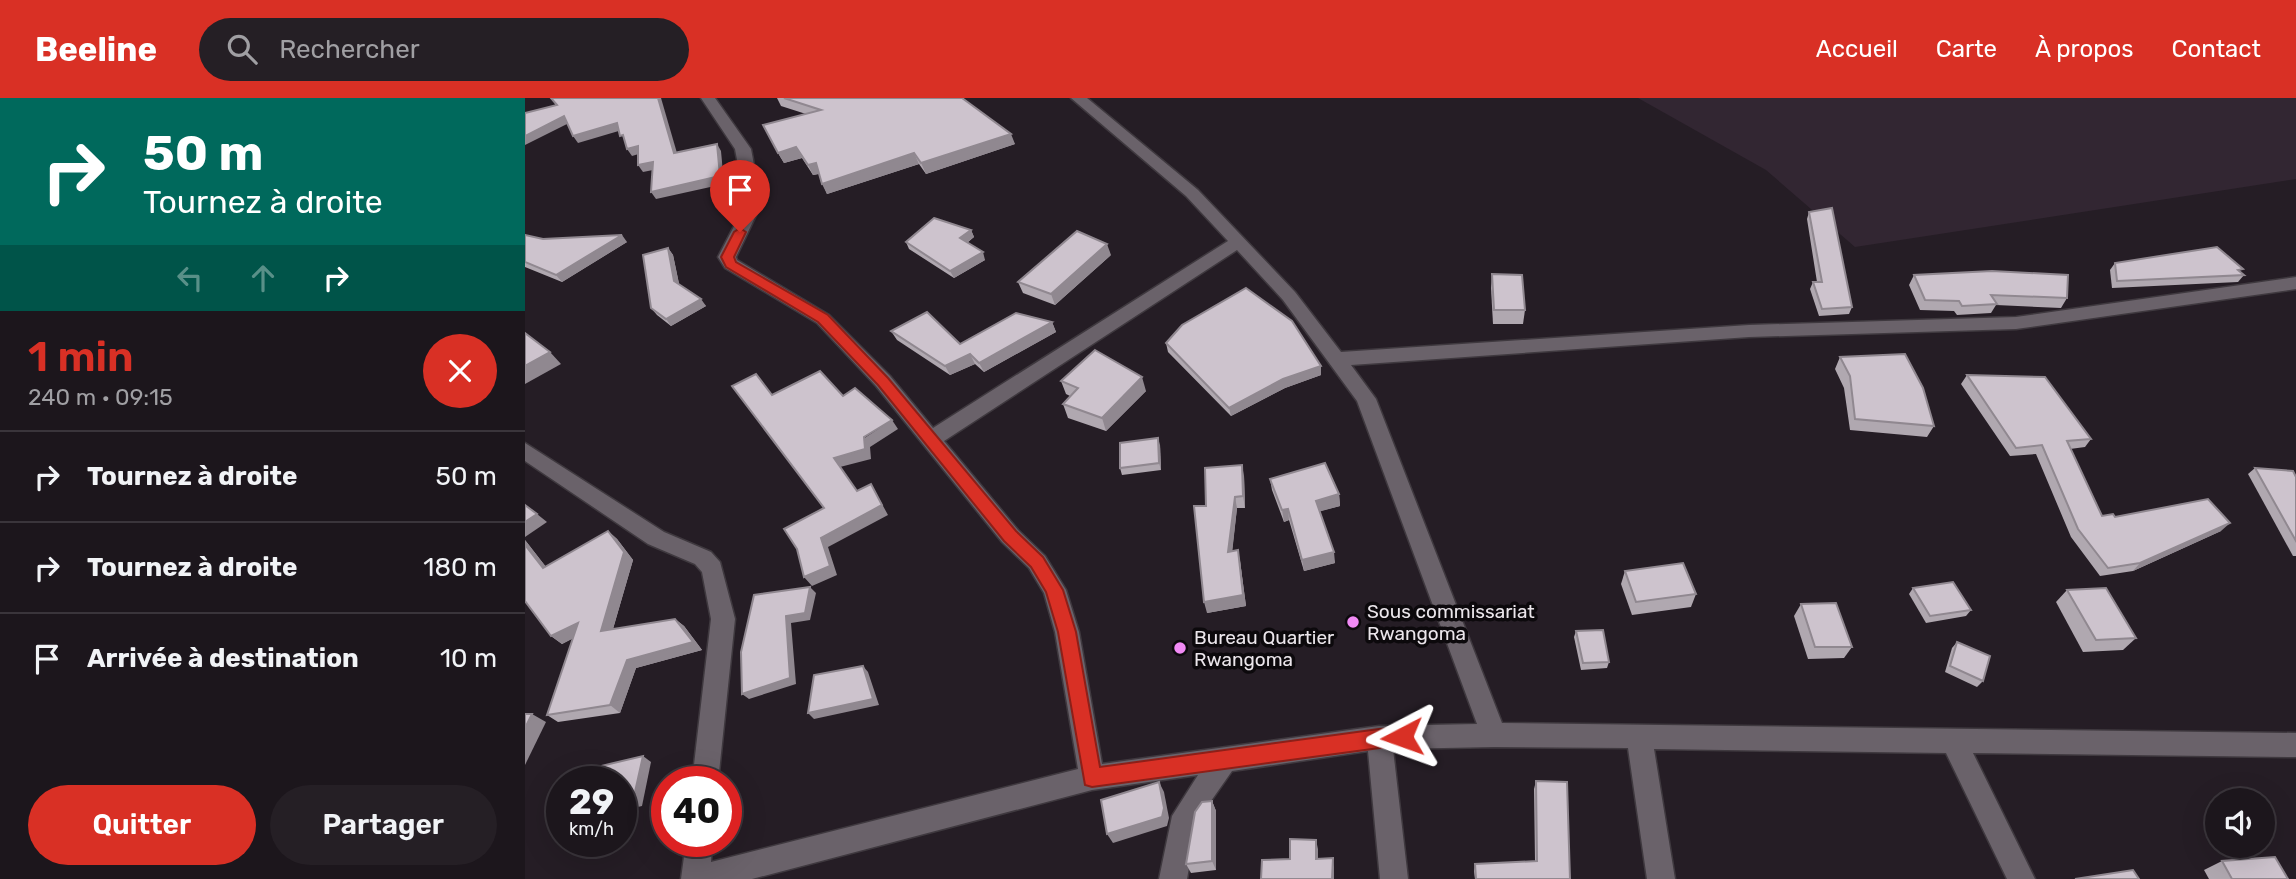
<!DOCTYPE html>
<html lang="fr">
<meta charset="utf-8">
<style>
:root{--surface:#1c161c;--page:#251f25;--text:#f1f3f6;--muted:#a09fa3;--line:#3a353b;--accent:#d93025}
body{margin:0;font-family:Rubik,sans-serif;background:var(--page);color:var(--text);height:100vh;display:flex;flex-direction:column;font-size:26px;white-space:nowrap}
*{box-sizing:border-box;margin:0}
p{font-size:23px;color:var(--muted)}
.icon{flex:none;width:38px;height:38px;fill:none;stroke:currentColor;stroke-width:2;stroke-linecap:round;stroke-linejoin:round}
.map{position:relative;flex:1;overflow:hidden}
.sheet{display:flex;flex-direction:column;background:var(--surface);width:525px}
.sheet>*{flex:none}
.hud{background:#00695c;color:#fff;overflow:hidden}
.controls{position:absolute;left:1680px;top:690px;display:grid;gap:14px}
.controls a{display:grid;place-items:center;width:70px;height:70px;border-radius:50%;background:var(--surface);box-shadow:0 7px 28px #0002,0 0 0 2px var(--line);font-size:35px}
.speed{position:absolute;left:21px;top:668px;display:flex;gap:14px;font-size:35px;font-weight:700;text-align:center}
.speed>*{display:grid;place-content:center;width:91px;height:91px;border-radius:50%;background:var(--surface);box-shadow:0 7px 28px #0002,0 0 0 2px var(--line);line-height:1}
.speed small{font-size:18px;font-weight:400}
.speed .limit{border:10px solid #d22;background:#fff;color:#111}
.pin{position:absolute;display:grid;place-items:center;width:60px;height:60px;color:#fff;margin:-72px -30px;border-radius:50% 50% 50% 0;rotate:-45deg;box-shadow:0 0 7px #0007}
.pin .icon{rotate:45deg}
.me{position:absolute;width:77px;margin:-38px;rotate:266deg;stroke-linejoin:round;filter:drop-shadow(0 0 5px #0008)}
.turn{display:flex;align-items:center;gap:24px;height:147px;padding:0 28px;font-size:32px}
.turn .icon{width:91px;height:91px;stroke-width:2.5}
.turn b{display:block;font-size:49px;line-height:60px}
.lanes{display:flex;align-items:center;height:66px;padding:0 28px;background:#0003;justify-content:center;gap:35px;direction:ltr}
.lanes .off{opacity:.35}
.round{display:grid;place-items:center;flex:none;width:74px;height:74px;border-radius:37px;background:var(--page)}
.overview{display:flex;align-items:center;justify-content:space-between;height:119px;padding:0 28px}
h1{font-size:42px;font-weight:600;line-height:52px;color:var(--accent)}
.cta{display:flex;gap:14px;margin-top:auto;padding:14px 28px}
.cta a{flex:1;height:80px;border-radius:42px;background:var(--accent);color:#fff;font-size:28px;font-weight:600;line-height:80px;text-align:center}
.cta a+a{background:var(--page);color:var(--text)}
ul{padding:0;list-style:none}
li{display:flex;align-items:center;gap:21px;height:91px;padding:0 28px;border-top:2px solid var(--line)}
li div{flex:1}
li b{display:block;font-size:26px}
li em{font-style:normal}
header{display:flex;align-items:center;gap:42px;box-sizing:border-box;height:98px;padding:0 35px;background:var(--accent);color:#fff}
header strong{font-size:33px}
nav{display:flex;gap:38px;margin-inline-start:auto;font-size:24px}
.search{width:490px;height:63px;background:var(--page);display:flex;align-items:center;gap:18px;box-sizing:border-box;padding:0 24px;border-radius:38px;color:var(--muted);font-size:26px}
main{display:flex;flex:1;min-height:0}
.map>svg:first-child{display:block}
.built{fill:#322632}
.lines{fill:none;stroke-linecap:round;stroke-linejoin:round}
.minor-casing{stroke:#3f393f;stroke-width:3}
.minor{fill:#6a626a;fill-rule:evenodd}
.wall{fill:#b0a8b0}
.shaded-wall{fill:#908890}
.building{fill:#cdc3cd;stroke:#908890;stroke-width:2}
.route{fill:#d93025;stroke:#8d1f18;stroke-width:2}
.poi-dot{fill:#f18af4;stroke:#0c090c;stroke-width:2.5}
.labels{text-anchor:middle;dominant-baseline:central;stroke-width:7;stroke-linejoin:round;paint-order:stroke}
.poi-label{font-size:19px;fill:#ebe6eb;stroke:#0c090c;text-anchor:start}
</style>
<header>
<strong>Beeline</strong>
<div class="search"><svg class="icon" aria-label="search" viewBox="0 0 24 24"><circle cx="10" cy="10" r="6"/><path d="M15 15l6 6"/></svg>Rechercher</div>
<nav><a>Accueil</a><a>Carte</a><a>À propos</a><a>Contact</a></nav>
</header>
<main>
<section class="sheet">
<div class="hud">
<div class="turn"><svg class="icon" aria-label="right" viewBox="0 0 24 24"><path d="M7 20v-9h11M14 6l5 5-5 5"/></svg><div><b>50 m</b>Tournez à droite</div></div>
<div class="lanes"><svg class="icon off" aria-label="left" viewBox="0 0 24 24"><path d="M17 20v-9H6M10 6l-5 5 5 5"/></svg><svg class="icon off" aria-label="ahead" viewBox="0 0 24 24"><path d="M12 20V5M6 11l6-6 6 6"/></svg><svg class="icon" aria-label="right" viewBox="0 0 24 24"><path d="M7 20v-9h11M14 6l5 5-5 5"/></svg></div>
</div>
<div class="overview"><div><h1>1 min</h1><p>240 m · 09:15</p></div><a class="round" style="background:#d93025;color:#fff"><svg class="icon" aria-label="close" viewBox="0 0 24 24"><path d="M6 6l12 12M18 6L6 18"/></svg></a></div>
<ul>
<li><svg class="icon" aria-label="right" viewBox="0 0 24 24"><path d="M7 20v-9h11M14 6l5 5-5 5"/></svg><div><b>Tournez à droite</b></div><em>50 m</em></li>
<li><svg class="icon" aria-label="right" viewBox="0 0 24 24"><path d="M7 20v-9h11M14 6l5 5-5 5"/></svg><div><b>Tournez à droite</b></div><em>180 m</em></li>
<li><svg class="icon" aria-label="arrive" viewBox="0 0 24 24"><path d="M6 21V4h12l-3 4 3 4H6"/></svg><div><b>Arrivée à destination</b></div><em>10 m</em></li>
</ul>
<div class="cta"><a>Quitter</a><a>Partager</a></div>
</section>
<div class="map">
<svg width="1771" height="781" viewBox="0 0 1771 781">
<rect width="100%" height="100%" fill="#251d25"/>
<polygon class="built" points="1113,0 1771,0 1771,81 1330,149 1241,72"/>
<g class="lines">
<g class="minor-casing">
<g id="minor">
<path d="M176,0h14l36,51 9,48 -2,14 -22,46 1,3 92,55 61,61 43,52 295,-187 -42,-45 -115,-98h16l111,92 97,102 46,60 408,-27 267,-8 280,-40v12l-280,40 -267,8 -398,28 25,34 126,324 794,10v24l-323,-4 62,126h-28l-61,-126 -292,-4 21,130h-28l-19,-131 -134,-1 -101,2 15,130h-28l-12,-128 -136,20 -35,50 -10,58h-28l13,-63 26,-41 -106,15 -340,89h-71l5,-37h26l-1,20 367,-93 -23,-137 -11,-39 -15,-25 -27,-26 -126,-156 -59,-63 -92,-55 -7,-11 24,-46 2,-14 -9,-48zM712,152l46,50 74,101 120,323 -98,2 -277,38 -23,-132 -13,-42 -21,-34 -27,-26 -74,-89z"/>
<polygon points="0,345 139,434 186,454 195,464 210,521 193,684 167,684 186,521 177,474 170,466 123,446 0,363"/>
</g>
</g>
<use href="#minor" class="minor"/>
</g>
<g class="wall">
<polygon points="252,0 437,0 490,46 401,76 394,66 302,96 294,76 288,77 277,60 259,65 253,55 281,16 256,8"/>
<polygon points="1284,114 1327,209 1324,216 1294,218 1285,191 1288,184 1292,184 1282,121"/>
<polygon points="446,132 449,139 442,145 460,162 429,180 384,151 381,144"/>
<polygon points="0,137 18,141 102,144 37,184 0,169"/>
<polygon points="143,150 148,157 154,186 181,208 146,228 132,217 126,210"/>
<polygon points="586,157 530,207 498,195 493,184"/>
<polygon points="1590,165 1719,177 1713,184 1587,190 1585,172"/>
<polygon points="967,176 1000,212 998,226 968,226 966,190"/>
<polygon points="1389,177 1542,200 1536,210 1471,207 1466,215 1432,217 1429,213 1395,212 1384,187"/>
<polygon points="527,224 531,234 459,274 450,266 425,277 372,242 366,233 435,246"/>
<polygon points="641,245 796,268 796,277 760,290 706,318 643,254"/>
<polygon points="1315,259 1409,328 1402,339 1325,332 1319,290 1310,271"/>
<polygon points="1442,277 1566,341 1560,349 1545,351 1577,418 1696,433 1608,473 1575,478 1546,439 1511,356 1485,358 1436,286"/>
<polygon points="536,283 621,293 581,333 543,320 538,306 545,298 541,296"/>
<polygon points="635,347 636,372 597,377 595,370"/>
<polygon points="1730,370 1771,379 1771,458 1768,458 1723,376"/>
<polygon points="719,378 720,410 712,410 707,453 715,463 721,508 682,515 681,408"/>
<polygon points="745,381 814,396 815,408 795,413 810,465 779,473 764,422 759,424 747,392"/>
<polygon points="83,433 92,441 108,462 88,531 150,521 159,528 177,552 111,570 95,615 33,624 22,617 48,540 37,546 26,538 0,442 21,469"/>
<polygon points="1100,473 1171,496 1166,509 1107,517 1096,486"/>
<polygon points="1388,490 1446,512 1441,518 1401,525 1384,496"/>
<polygon points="1542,492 1611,540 1598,552 1558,554 1531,504"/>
<polygon points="1276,506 1327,549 1319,560 1283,561 1269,518"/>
<polygon points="1051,533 1084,564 1082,570 1056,572 1049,539"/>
<polygon points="1432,544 1458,583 1452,589 1420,574 1427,550"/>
<polygon points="1011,683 1045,781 950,781 949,773 950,766 1010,763 1009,691"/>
<polygon points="687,703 691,713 691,772 666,775 661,766"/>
<polygon points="1697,763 1763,781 1684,781 1679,772"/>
</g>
<g class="shaded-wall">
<polygon points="133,0 136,0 154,62 149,55"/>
<polygon points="39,18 44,25 0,47 0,38"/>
<polygon points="92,25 97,32 53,45 48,38"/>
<polygon points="486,36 490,46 401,76 396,65"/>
<polygon points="192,46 196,53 199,86 131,101 126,94"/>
<polygon points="113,48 117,55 107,58 102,51"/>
<polygon points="271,49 277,60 259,65 253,55"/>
<polygon points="389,55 394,66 302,96 297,86"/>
<polygon points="128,64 133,71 118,74 113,67"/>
<polygon points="291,65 297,75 288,77 283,67"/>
<polygon points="446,132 449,139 438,147 435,140"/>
<polygon points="97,137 102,144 37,184 31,177"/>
<polygon points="582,146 586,157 530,207 526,196"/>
<polygon points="143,150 148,157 155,190 149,183"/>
<polygon points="458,154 460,162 429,180 425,173"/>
<polygon points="176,201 181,208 146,228 141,221"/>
<polygon points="527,224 531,234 459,274 454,265"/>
<polygon points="25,254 36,266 0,286 0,268"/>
<polygon points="445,256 450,266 425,277 420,268"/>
<polygon points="796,268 796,277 760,290 706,318 704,310 758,281"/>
<polygon points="617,279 621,293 581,333 577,320"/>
<polygon points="367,322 373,331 345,349 346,361 315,369 309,360"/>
<polygon points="633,340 635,347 636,372 634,365"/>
<polygon points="717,367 719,378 720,410 718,398"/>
<polygon points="346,386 363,417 303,449 312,477 287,488 279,479 296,440"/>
<polygon points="814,396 815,408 793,414 791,403"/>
<polygon points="710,399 712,410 706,465 703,454"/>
<polygon points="763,411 764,422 759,424 757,412"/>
<polygon points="12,416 22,424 0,439 0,424"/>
<polygon points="1705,425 1696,433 1608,473 1615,465"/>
<polygon points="83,433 92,441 108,462 85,541 76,533"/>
<polygon points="0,442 28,478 18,470 0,447"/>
<polygon points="713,452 715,463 721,508 682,515 679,504"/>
<polygon points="809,454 810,465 779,473 777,462"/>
<polygon points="285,489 291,495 285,522 266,525 271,586 224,601 217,596 261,518"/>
<polygon points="150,521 159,528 177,552 111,570 95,615 85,607 102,562"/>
<polygon points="53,525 63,533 37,546 26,538"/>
<polygon points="338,568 343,574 354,607 289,621 283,615"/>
<polygon points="7,616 21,624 0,667 0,630"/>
<polygon points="118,658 126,664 117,708 96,713 96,706"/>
<polygon points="634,684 639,694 644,720 642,728 588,745 582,736"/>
<polygon points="687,703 691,713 691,772 687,763"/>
<polygon points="791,742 793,751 793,770 791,761"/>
<polygon points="808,760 809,769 809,781 807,781"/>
</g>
<g class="building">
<polygon points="26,0 133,0 149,55 192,46 195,78 126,94 128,64 113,67 113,48 102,51 98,37 95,38 92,25 48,38 39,18 0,38 0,15 32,7"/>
<polygon points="259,0 437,0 486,36 396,65 389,55 297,86 291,65 283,67 271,49 253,55 238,27 296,12"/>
<polygon points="1307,110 1327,209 1297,211 1288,184 1297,184 1284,114"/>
<polygon points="409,120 446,132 435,140 458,154 425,173 381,144"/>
<polygon points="552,133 582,146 526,196 493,184"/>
<polygon points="0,137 18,141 97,137 31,177 0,164"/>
<polygon points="1692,149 1718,171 1713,172 1719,177 1592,183 1590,165"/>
<polygon points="143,150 149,183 176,201 141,221 126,210 118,157"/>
<polygon points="1467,173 1543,177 1542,200 1466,197 1472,206 1437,208 1434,203 1400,202 1389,177"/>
<polygon points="967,176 997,177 1000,212 969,212"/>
<polygon points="721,190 767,223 796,268 758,281 704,310 641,245 657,227"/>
<polygon points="402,214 435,246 491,215 527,224 454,265 445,256 420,268 366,233"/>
<polygon points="0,235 25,254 0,268"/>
<polygon points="570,252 617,279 577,320 538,306 553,290 536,283"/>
<polygon points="1380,256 1398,290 1409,328 1330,321 1325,278 1315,259"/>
<polygon points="295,273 318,298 330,290 367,322 339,339 340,351 309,360 332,393 346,386 357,407 296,440 305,468 279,479 272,451 259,431 299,410 207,288 231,276 247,297"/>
<polygon points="1442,277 1520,279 1566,341 1542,343 1577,418 1588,416 1590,419 1683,401 1705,425 1615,465 1583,470 1553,431 1517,347 1491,350"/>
<polygon points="633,340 634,365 595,370 595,345"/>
<polygon points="800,365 814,396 791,403 809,454 777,462 763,411 757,412 745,381"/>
<polygon points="717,367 718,398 710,399 703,454 713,452 718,497 679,504 669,408 681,408 680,370"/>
<polygon points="1730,370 1768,373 1771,379 1771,443"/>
<polygon points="0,407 12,416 0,424"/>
<polygon points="83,433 99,454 76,533 150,521 168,544 102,562 85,607 22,617 53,525 26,538 0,503 0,447 18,470"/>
<polygon points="1158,465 1171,496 1111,504 1100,473"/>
<polygon points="1428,484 1446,512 1405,518 1388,490"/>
<polygon points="285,489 280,515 261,518 265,580 217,596 216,554 229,497"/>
<polygon points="1581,490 1611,540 1571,542 1542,492"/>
<polygon points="1311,505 1327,549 1290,549 1276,506"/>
<polygon points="1078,532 1084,564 1058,565 1051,533"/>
<polygon points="1432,544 1465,558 1458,583 1425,568"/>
<polygon points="338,568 348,601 283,615 289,577"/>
<polygon points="0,616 7,616 0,630"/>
<polygon points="118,658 108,703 96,706 96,684 71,684 76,668"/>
<polygon points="1011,683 1042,684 1045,781 951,781 950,766 1012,763"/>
<polygon points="634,684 639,710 637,719 582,736 576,702"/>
<polygon points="687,703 687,763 661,766 670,714 677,704"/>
<polygon points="765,741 791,742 791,761 808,760 807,781 736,781 737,762 765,761"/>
<polygon points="1750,759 1763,781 1707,781 1697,763"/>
<polygon points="1608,772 1614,781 1550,781"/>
</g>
<polygon class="route" points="215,130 221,134 209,159 211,164 303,217 363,280 491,433 518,459 538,492 551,534 575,669 854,631 877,630 884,633 887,639 884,646 567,689 560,687 533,534 521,494 506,469 479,443 353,287 293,224 201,169 196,159 209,134"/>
<g class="poi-dot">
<circle cx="828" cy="524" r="7"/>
<circle cx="655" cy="550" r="7"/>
</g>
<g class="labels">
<g class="poi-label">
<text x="842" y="513">Sous commissariat<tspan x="842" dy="22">Rwangoma</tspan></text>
<text x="669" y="539">Bureau Quartier<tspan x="669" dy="22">Rwangoma</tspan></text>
</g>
</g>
</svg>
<div class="controls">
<a><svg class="icon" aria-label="sound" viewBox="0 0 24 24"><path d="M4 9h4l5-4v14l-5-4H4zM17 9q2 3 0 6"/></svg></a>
</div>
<div class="speed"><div>29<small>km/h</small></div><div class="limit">40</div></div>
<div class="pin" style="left:215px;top:134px;background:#d93025"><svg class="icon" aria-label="arrive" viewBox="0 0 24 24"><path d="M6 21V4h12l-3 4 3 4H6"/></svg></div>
<svg class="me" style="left:877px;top:639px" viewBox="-20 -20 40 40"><path d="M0-17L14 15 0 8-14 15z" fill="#d93025" stroke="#fff" stroke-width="4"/></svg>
</div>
</main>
